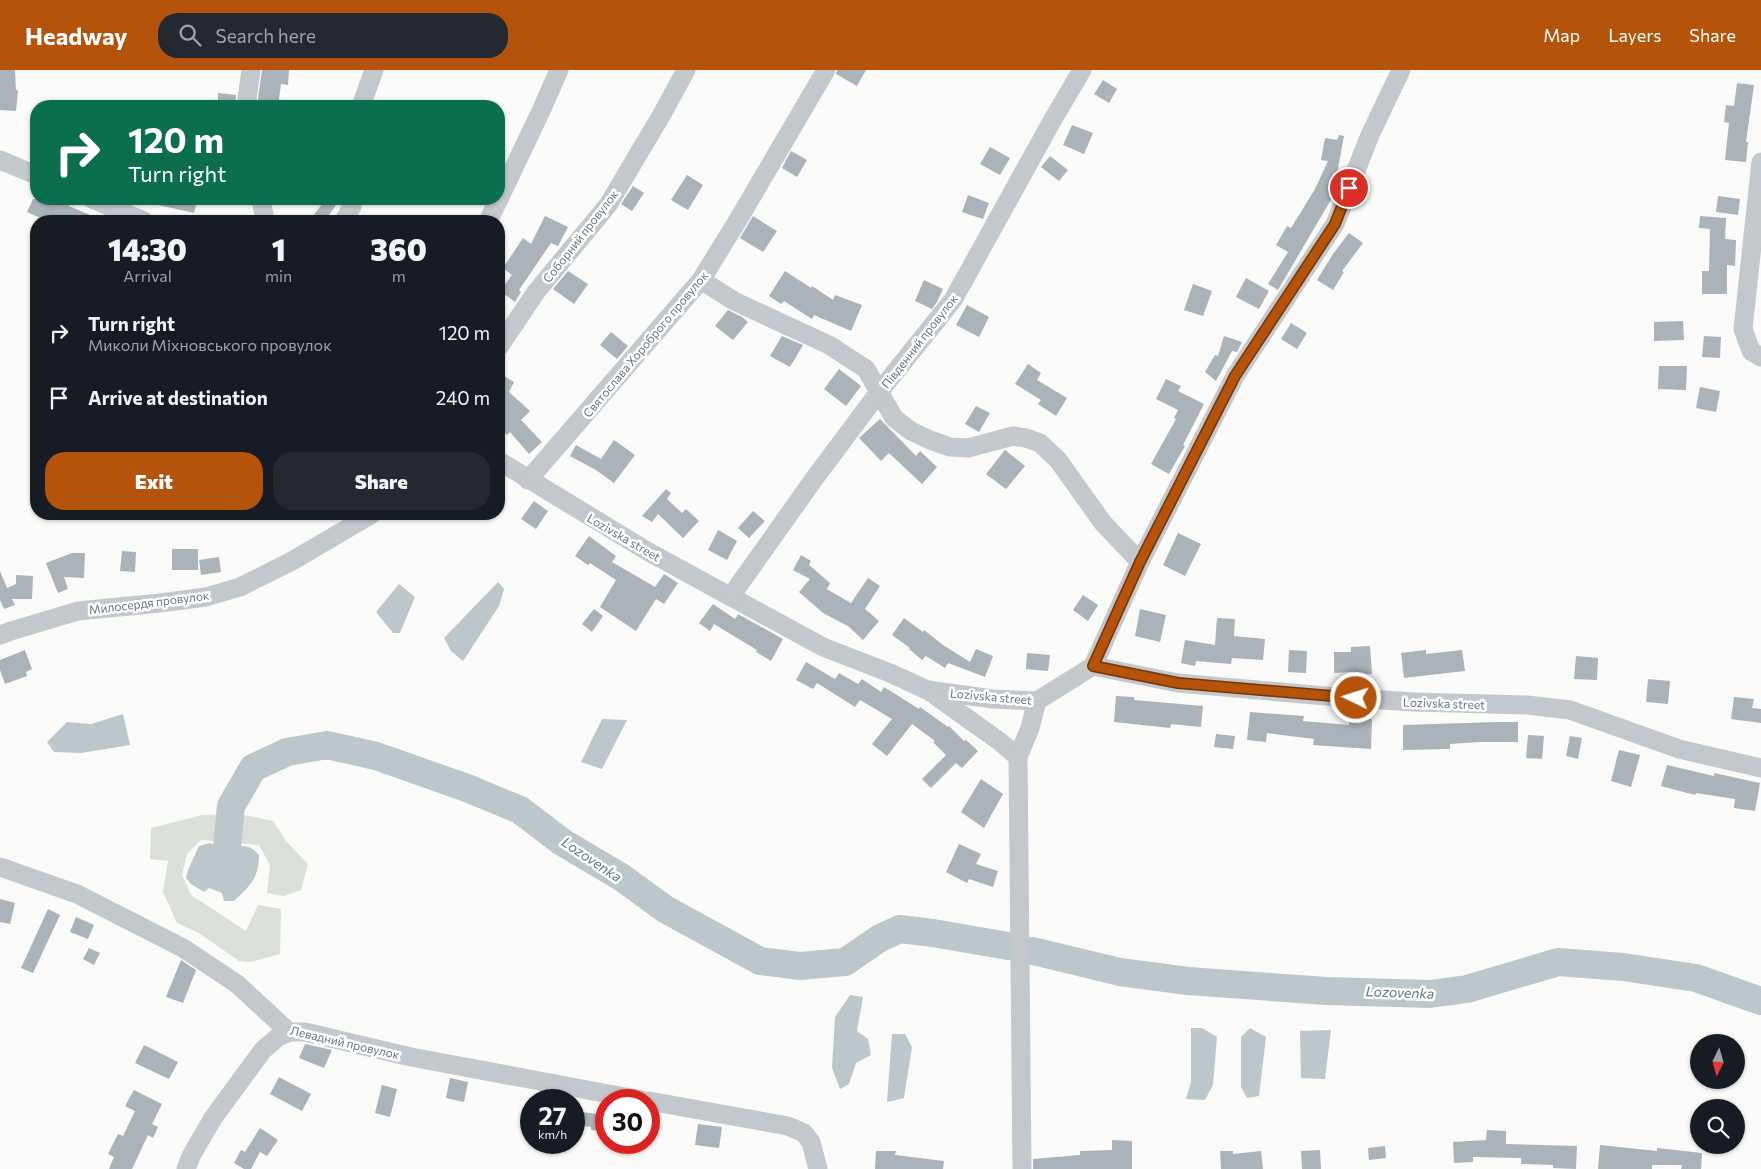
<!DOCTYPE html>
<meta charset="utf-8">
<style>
:root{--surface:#171b24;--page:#242831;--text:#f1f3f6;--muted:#9ea1a6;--accent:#b45309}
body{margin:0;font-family:Commissioner,sans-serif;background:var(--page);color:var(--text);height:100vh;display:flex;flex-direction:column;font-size:19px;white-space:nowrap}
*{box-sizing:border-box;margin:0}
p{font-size:16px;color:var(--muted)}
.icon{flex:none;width:28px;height:28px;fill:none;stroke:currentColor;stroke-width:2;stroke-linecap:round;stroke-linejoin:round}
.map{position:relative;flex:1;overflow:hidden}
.drawer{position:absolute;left:30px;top:145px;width:475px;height:305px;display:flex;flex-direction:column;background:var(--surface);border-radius:20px;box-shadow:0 1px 4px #0004}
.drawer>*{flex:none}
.hud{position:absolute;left:30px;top:30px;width:475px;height:105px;border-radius:20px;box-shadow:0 1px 4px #0004;background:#0b6e4f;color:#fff;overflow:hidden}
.needle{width:32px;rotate:185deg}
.controls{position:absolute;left:1690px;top:964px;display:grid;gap:10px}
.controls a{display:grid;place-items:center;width:55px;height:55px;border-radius:50%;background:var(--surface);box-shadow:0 1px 4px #0004;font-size:25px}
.speed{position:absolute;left:520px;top:1019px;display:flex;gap:10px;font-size:25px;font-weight:700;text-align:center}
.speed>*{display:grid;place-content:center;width:65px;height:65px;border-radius:50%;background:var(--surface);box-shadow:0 1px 4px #0004;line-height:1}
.speed small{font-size:12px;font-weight:400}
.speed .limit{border:8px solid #d22;background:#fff;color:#111}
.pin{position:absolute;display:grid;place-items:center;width:42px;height:42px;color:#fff;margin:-21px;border:2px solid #fff;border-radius:50%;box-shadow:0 1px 5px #0007}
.me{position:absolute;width:55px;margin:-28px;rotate:274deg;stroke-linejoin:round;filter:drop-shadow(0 0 4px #0008)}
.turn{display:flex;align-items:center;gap:18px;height:105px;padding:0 15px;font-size:22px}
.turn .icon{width:65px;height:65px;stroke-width:2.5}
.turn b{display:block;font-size:35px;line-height:42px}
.eta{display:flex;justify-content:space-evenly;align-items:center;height:85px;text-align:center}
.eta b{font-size:30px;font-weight:800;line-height:35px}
.button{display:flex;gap:10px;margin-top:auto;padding:10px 15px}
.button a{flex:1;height:58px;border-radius:20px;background:var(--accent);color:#fff;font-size:20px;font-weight:800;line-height:58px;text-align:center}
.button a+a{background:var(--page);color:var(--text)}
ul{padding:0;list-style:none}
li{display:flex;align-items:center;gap:15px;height:65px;padding:0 15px}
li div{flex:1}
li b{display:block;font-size:19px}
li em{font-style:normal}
header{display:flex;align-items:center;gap:30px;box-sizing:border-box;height:70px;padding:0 25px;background:var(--accent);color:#fff}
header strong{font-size:24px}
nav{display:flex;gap:28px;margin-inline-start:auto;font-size:18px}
.search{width:350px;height:45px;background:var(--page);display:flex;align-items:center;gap:12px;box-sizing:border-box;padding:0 18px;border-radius:20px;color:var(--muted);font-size:19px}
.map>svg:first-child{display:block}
.green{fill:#dadfd7}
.water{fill:#bbc7cb}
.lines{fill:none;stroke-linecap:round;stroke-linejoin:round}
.river{stroke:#bbc7cb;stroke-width:28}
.building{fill:#aab3b9}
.minor{stroke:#c3c8cc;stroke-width:19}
.route-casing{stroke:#753606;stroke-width:12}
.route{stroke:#b45309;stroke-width:9}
.labels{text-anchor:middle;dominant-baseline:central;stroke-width:5;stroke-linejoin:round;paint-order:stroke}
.street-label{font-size:12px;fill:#657683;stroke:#fff}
.water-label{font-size:14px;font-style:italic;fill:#60757c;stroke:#fff}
</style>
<header>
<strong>Headway</strong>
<div class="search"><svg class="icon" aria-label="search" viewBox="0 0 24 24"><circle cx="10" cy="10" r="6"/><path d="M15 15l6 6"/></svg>Search here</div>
<nav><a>Map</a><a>Layers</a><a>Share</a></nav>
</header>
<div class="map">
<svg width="1761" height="1099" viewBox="0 0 1761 1099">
<rect width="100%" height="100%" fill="#fafaf8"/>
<polygon class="green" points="239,744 273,751 286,771 308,794 301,820 284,826 267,823 270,795 259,775 201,770 187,784 182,805 191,825 246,861 258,835 281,839 280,884 251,892 239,891 199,863 177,853 163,822 168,791 150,789 151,758 202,745"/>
<g class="water">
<polygon points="498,512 504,519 499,536 463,591 451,581 444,568"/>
<polygon points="399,514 415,527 400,563 393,563 376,542"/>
<polygon points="123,644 130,675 81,683 54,682 47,672 67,652 91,654"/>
<polygon points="602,649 627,650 602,699 581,692"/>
<path d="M210,773c5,2 10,4 16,4 14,0 22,-5 33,8 0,23 -9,31 -25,46h-10l-2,-8 -13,-5 -5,4 -13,-8 -5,-6 2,-8 11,-24z"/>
<polygon points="850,925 863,927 857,961 868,969 871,985 856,993 849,1014 840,1019 832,998 835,947"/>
<polygon points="1191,958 1202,958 1217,967 1213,1015 1205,1030 1186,1029 1191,1012"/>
<polygon points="1250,958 1266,967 1259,1026 1247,1028 1241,1017 1241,967"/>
<polygon points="1331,960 1325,1009 1301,1008 1300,961"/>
<polygon points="892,964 905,964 912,977 904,1028 887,1032"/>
</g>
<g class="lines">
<g class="river">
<polyline points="227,777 231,736 253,698 287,682 327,675 376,686 467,718 520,740 562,772 621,807 665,839 760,891 800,896 845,892 880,868 900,859 933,863 1008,876"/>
<polyline points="1033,881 1120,902 1188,911 1326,921 1430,924 1467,919 1558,892 1623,897 1696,908 1761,931"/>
</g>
</g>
<g class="building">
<polygon points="0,0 15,0 16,20 18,20 16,41 0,40"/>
<polygon points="262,0 289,0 288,15 281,14 278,36 257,36"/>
<polygon points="837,0 866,0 857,16 836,4"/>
<polygon points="1103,10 1117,19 1109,33 1094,24"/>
<polygon points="1737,13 1754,15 1746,72 1748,72 1746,92 1725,90 1729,53 1724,52 1726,35 1734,36"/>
<polygon points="218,23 236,25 235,36 218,36"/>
<polygon points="1072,55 1093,63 1084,84 1063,75"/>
<polygon points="1339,65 1344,66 1336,109 1340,111 1336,121 1278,220 1268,214 1288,182 1276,175 1287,156 1291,158 1315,119 1328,91 1321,90 1325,68 1337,70"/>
<polygon points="990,77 1010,88 1000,105 980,94"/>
<polygon points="791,81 807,90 797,107 782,98"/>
<polygon points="1050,86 1068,100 1059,111 1041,97"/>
<polygon points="687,105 703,115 688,140 671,130"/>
<polygon points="633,116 644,123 632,141 621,134"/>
<polygon points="968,125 989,133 983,149 962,142"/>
<polygon points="1718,126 1740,129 1738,145 1716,142"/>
<polygon points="33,129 59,129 70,134 69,136 104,151 47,151 27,142"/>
<polygon points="154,129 189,129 197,131 194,143 154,134"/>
<polygon points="326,129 336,135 325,151 309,151"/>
<polygon points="545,146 568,157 558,176 551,173 519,220 521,222 515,232 500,221 512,205 503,198 523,168 531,174"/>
<polygon points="753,146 777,161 763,182 740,168"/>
<polygon points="1700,146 1726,148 1725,169 1736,170 1735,196 1727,195 1727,224 1702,224 1702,201 1709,201 1710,159 1699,158"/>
<polygon points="1349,163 1363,173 1342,201 1344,202 1333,220 1317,210 1333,184"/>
<polygon points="568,201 588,214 574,234 553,219"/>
<polygon points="785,201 811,218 812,216 833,230 835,225 862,235 851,261 814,245 812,249 784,231 781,234 769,226"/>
<polygon points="1246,208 1269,221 1259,239 1236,227"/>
<polygon points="924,210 943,219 937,232 932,239 915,231"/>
<polygon points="1193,214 1212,221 1203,246 1184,240"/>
<polygon points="967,235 989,247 979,267 956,255"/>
<polygon points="728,240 742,247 748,252 733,270 715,256"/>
<polygon points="1683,251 1684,270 1654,271 1654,252"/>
<polygon points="1291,253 1307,263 1297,279 1281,269"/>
<polygon points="611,262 628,276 617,289 600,275"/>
<polygon points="782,266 803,275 790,297 770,286"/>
<polygon points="1224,266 1242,272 1237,282 1232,281 1216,311 1205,302 1215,285 1218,286"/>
<polygon points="1704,266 1721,267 1720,288 1702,287"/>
<polygon points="1028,294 1041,303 1037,310 1067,328 1056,346 1038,334 1041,330 1015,314"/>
<polygon points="1659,296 1687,296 1686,320 1658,319"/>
<polygon points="839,299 861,316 846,336 824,319"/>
<polygon points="499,303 514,312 509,322 530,341 521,350 542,372 529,384 510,362 507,365 499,357"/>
<polygon points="1166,309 1181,316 1178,321 1204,334 1183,375 1185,376 1169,404 1151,394 1176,349 1174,348 1178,340 1156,329"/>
<polygon points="1700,317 1720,321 1716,342 1696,338"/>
<polygon points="976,336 990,343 979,362 965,354"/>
<polygon points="880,349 916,386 920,381 937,397 922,414 889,383 881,391 859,368"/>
<polygon points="614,370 635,385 614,413 596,400 570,386 576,375 601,389"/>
<polygon points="1005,380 1025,396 1006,419 986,404"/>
<polygon points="666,419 671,423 667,429 682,443 686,439 699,451 683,468 658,444 652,452 642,446"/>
<polygon points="534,431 548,441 536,459 521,449"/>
<polygon points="753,441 765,451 749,468 738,458"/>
<polygon points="718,460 737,471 727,490 708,480"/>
<polygon points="1178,463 1201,474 1185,506 1163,495"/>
<polygon points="589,466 616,486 612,492 655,517 664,504 678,513 664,534 656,529 636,561 600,537 616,510 590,493 588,495 575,486"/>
<rect x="172" y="479" width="26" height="21"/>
<polygon points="122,481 136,482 135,502 120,501"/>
<polygon points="72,483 85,483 84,508 64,507 68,519 58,523 46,493"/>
<polygon points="801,485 811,491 809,495 830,513 827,519 823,517 851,533 868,508 880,516 865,539 879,551 863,570 848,556 823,543 799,522 810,509 793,500"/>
<polygon points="219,487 221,502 201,505 199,490"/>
<polygon points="0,501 7,518 16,514 16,505 33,506 32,529 12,529 15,535 4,539 0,530"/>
<polygon points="1083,525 1098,535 1088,551 1073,540"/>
<polygon points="713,534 735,549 738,544 783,569 771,591 756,582 757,580 714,554 710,561 699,553"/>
<polygon points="594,539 603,546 592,562 582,554"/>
<polygon points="1140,539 1166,545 1160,572 1135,566"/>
<polygon points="904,548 923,562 924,560 943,575 970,592 976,579 993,586 985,607 948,593 945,598 926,586 922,590 909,579 910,578 892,565"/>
<polygon points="1217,548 1235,549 1234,566 1265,569 1263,590 1232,588 1231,594 1196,591 1195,596 1181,593 1185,570 1215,575"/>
<polygon points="1370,576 1372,604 1353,605 1353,602 1334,603 1334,582 1351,582 1351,577"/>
<polygon points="25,580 32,599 26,602 27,606 5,614 0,600 0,590"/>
<polygon points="1289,580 1307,581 1306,603 1288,602"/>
<polygon points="1426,580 1426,584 1462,580 1465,601 1404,608 1401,583"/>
<polygon points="1027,583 1050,585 1048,601 1026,599"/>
<polygon points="1576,586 1598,588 1597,610 1574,609"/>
<polygon points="806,592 835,609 839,603 858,614 862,609 881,622 884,617 919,639 920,637 948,657 949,656 964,671 966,670 978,681 962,698 956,693 931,718 922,709 946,685 933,672 935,671 912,654 887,686 872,674 892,649 860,630 855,637 817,613 813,619 796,610"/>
<polygon points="1648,609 1670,611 1668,634 1646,632"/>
<polygon points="1116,626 1134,627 1134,630 1203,636 1201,657 1171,654 1170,658 1114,652"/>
<polygon points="1734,627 1754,629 1752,638 1761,639 1761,653 1731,649"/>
<polygon points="1250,642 1304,646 1303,651 1349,655 1349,648 1372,649 1371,679 1313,675 1314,669 1267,663 1266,672 1247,670"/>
<polygon points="1496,652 1518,652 1518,672 1480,672 1450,674 1450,679 1403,680 1403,655"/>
<polygon points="1216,664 1235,666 1233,679 1214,677"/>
<polygon points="1528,665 1544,666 1542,689 1526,688"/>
<polygon points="1570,666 1582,668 1578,689 1566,686"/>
<polygon points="1619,680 1640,685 1631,717 1611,711"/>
<polygon points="1667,695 1714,706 1714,703 1760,713 1755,741 1734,738 1735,729 1696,723 1695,725 1661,716"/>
<polygon points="981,709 1003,724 984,758 961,742"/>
<polygon points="959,774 981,784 976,794 998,801 993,817 969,809 967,813 946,802"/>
<polygon points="0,829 15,833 10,854 0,852"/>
<polygon points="48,839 60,845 33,903 21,898"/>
<polygon points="76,847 94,855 88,869 70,862"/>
<polygon points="89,878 100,883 94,895 83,889"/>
<polygon points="181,890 196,900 183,933 166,927"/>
<polygon points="305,974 332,980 324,998 299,988"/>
<polygon points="144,975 178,992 169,1009 135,993"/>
<polygon points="279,1007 311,1024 302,1041 270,1024"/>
<polygon points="450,1008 468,1012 464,1032 446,1028"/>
<polygon points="382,1015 397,1019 390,1047 375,1043"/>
<polygon points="134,1020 162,1034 152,1054 158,1057 153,1068 148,1065 132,1099 109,1099 114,1087 108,1084 118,1064 123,1066 135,1041 125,1036"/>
<polygon points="574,1041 606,1045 606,1062 591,1060 591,1057 574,1055"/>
<polygon points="698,1054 722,1057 719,1078 695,1075"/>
<polygon points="260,1058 278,1070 267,1086 260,1082 251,1099 244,1099 234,1093 241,1080 245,1082"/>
<polygon points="1487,1060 1506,1061 1506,1074 1577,1076 1576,1099 1553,1098 1553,1095 1521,1094 1521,1088 1473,1087 1473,1092 1454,1093 1453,1072 1486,1070"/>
<polygon points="1112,1070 1132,1071 1132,1099 1033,1099 1033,1089 1080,1085 1080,1081 1112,1080"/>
<polygon points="1600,1075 1657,1081 1657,1078 1702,1083 1701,1099 1681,1099 1682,1095 1652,1095 1652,1099 1598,1099"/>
<polygon points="1385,1076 1386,1088 1369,1090 1368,1078"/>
<polygon points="1320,1080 1321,1099 1302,1099 1301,1081"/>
<polygon points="876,1081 896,1081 895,1085 944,1091 943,1099 875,1099"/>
<polygon points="1220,1081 1233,1081 1233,1084 1261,1081 1263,1099 1221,1099"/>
</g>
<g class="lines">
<g class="minor">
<polyline points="246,36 251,0"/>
<polyline points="361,36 374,0"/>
<polyline points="0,90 36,105"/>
<polyline points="1761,92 1743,259 1751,281 1761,287"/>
<polyline points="92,129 144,151"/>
<polyline points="261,129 265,151"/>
<polyline points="499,129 541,41 559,0"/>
<polyline points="344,151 352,136 352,129"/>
<polyline points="488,151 499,129"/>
<polyline points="701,210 734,231 829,275 866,299 894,348 911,361 930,370 950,377 968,378 1013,366 1026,368 1040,373 1058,390 1103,453 1140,492"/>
<polyline points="499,277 536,222 608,135 661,46 686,0"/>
<polyline points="499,391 647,481 823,577 890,603 927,620 993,629 1037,631 1093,596 1178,613 1337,627 1414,632 1527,635 1570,640 1679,679 1761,698"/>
<polyline points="528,410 701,210 738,150 826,0"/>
<polyline points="731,526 814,409 879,322 953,230 1052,51 1082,0"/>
<polyline points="0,565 11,561 78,541 160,533 206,527 240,517 292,491 372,444"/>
<polyline points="1093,596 1140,492 1235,306 1335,154 1370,65 1401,0"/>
<polyline points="929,621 999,671 1018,687"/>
<polyline points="0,797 77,824 183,878 237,914 289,962 305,962 411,987 641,1030"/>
<polyline points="649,1031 788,1056 804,1063 811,1072 818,1099"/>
<polyline points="186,1099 191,1086 213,1048 263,980 278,967 289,962"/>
<polyline points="1022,1099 1018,687 1030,658 1037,631"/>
</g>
</g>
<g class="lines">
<g class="route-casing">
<polyline id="route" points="1349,118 1335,154 1235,306 1140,492 1093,596 1178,613 1356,628"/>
</g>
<use href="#route" class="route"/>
</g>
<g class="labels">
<g class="street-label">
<text transform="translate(580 166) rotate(-52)">Соборний провулок</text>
<text transform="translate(919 271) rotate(-52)">Південний провулок</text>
<text transform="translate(645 274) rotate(-50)">Святослава Хороброго провулок</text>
<text transform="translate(624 467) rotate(30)">Lozivska street</text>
<text transform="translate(149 532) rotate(-7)">Милосердя провулок</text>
<text transform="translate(991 626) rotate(5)">Lozivska street</text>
<text transform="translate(1444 633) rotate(2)">Lozivska street</text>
<text transform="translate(345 972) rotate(13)">Левадний провулок</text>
</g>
<g class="water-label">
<text transform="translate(592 789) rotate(34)">Lozovenka</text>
<text transform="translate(1400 922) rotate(2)">Lozovenka</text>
</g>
</g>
</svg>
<div class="controls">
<a><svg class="needle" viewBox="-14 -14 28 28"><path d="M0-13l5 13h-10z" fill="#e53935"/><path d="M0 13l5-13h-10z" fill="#9ea1a6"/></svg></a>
<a><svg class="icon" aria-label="search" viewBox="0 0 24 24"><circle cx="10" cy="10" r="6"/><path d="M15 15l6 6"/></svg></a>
</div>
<div class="speed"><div>27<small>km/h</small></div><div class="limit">30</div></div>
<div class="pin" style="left:1349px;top:118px;background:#d93025"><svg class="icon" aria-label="arrive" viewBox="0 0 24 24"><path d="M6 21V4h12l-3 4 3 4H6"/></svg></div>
<svg class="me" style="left:1356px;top:628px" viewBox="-20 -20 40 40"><circle r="17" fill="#b45309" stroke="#fff" stroke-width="3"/><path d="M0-11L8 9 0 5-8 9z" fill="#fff"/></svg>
<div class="hud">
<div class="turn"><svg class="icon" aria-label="right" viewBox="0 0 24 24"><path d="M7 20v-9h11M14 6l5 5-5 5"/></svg><div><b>120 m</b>Turn right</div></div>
</div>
<section class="drawer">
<div class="eta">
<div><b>14:30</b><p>Arrival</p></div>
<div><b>1</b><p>min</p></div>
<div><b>360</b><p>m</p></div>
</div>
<ul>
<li><svg class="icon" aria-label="right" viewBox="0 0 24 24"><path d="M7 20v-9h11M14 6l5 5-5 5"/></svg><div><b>Turn right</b><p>Миколи Міхновського провулок</p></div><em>120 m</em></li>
<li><svg class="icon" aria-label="arrive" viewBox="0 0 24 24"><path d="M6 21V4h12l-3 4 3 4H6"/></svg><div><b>Arrive at destination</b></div><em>240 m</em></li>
</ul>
<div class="button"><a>Exit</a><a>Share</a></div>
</section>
</div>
